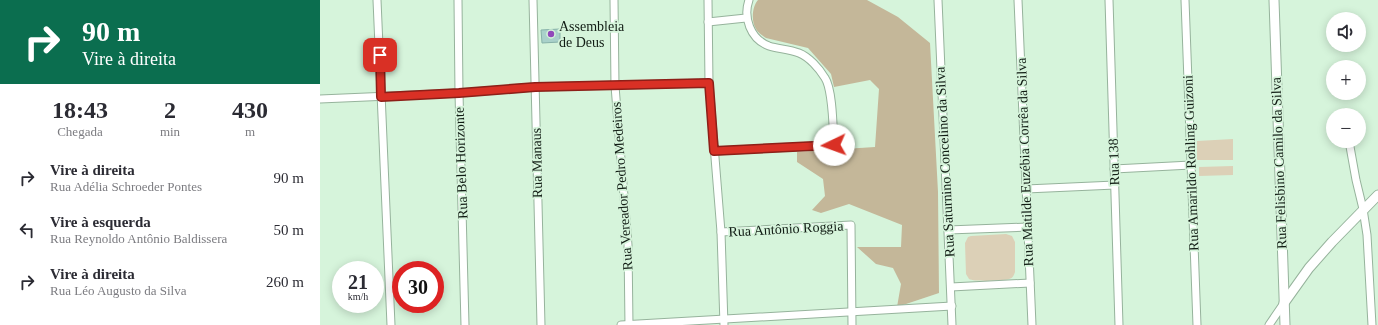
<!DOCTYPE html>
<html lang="pt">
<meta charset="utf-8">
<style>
:root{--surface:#fff;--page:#f7f7f7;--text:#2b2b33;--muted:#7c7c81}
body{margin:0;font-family:"Times New Roman",serif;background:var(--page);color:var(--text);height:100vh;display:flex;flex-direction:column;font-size:15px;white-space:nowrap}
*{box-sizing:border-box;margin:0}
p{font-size:13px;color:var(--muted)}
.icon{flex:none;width:22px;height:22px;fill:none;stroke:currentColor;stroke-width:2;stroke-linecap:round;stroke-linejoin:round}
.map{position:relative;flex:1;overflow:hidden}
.panel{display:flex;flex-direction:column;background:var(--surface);width:320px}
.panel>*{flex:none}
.banner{background:#0b6e4f;color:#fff;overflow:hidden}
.buttons{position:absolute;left:1006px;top:12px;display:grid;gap:8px}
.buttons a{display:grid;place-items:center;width:40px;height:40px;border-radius:50%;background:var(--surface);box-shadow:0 2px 10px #0003;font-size:20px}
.speed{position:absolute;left:12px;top:261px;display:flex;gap:8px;font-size:20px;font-weight:700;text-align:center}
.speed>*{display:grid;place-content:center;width:52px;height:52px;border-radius:50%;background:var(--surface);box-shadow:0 2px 10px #0003;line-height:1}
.speed small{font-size:10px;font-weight:400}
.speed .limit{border:6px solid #d22;background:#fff;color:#111}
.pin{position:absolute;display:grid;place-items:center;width:34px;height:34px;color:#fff;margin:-17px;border-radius:8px;box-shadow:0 2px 6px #0006}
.me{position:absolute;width:44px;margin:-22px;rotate:267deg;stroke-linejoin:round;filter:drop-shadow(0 0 3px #0008)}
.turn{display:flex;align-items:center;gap:14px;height:84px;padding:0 16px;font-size:18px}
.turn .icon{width:52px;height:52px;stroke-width:2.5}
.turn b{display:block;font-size:28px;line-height:34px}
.eta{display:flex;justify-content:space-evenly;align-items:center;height:68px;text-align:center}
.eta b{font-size:24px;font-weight:700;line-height:28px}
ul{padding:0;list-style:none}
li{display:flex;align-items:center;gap:12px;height:52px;padding:0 16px}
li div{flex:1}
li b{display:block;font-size:15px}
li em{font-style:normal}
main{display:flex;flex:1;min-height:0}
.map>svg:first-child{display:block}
.green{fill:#dcd0b7}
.forest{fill:#c4b799}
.building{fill:#a9d1ca;stroke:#87b1a9}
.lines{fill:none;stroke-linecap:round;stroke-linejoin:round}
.minor-casing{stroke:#96b39c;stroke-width:9}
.tertiary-casing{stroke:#96b39c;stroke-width:11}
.minor{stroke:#fff;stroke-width:7}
.tertiary{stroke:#fff;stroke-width:9}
.route-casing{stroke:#8d1f18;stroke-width:10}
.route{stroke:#d93025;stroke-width:7}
.poi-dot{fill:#9148ba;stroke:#d6f4db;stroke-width:1.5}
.labels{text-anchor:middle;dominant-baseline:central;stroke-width:3.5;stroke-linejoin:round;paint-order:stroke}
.poi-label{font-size:14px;fill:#111c14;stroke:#d6f4db;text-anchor:start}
.street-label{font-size:14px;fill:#111c14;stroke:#d6f4db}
</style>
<main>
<section class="panel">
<div class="banner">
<div class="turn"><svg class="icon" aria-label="right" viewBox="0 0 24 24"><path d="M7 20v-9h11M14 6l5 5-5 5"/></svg><div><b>90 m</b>Vire à direita</div></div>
</div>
<div class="eta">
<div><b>18:43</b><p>Chegada</p></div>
<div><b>2</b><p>min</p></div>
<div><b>430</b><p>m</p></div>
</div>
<ul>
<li><svg class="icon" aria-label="right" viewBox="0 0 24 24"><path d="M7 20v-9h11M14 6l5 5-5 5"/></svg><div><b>Vire à direita</b><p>Rua Adélia Schroeder Pontes</p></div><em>90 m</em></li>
<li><svg class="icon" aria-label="left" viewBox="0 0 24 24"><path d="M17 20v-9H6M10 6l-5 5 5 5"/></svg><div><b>Vire à esquerda</b><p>Rua Reynoldo Antônio Baldissera</p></div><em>50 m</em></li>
<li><svg class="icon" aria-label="right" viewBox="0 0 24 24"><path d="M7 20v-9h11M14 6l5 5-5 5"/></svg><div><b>Vire à direita</b><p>Rua Léo Augusto da Silva</p></div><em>260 m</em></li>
</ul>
</section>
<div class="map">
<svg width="1058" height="325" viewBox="0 0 1058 325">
<rect width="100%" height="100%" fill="#d6f4db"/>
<g class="green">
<polygon points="913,139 913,160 877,160 877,141"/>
<polygon points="913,166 913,175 879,176 879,167"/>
<path d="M686,234l6,2 3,6v30c-1,3 -2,6 -6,7 -6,2 -35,3 -40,0l-3,-5 -1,-31 3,-6 3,-1z"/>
</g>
<path class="forest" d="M438,0h109l31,17 32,26 8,149 1,101 -42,14 4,-23 -8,-16 -17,-4 -19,-17h44l1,-22 -53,-21 -28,9 -9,-3 13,-14 -2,-17 -26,-17v-10l78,-5 4,-58 -9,-9 -36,7 -3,-13 -23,-26 -42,-10c-3,-2 -8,-5 -10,-9 -5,-8 -4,-22 2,-29z"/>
<polygon class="building" points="240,29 240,42 222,43 221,30"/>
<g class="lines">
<g class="minor-casing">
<g id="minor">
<polyline points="57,0 71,325"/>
<polyline points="138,0 139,93 145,325"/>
<polyline points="213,0 221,325"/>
<polyline points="294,0 295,86 308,245 309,325"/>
<polyline points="388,0 389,83 401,232 404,325"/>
<polyline points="618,0 632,325"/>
<polyline points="698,0 712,325"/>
<polyline points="789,0 799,325"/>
<polyline points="865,0 877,325"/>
<polyline points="388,22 426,18"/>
<polyline points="0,99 139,93 215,87 389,83"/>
<polyline points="1025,113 1025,115"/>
<polyline points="1029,141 1036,180 1043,209 1047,235 1052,325"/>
<path d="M394,151l120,-6c-1,-16 -1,-55 -9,-67 -6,-10 -16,-21 -26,-25 -10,-4 -21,-4 -30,-7 -19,-7 -26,-29 -20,-46"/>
<polyline points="794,169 871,165"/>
<polyline points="706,189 795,185"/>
<polyline points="628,230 708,227"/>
<polyline points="401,232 531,225 532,325"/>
<polyline points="631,287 710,283"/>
<polyline points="301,325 632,306"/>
<polyline points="949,325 964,303"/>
</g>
</g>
<g class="tertiary-casing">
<g id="tertiary">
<polyline points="954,0 965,325"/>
<polyline points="964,303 989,268 1012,242 1058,195"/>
</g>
</g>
<use href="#minor" class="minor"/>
<use href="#tertiary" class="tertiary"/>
</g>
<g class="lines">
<g class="route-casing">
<polyline id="route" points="60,55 61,97 139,93 215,87 389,83 394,151 514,145"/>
</g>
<use href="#route" class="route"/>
</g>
<circle class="poi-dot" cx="231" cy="34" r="4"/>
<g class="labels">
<g class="poi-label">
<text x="239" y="26">Assembleia<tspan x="239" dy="16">de Deus</tspan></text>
</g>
<g class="street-label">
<text transform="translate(625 162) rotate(-93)">Rua Saturnino Concelino da Silva</text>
<text transform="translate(705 162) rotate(-92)">Rua Matilde Euzébia Corrêa da Silva</text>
<text transform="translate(794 162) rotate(-92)">Rua 138</text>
<text transform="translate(141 163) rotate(-92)">Rua Belo Horizonte</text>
<text transform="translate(217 163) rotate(-91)">Rua Manaus</text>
<text transform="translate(871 163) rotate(-92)">Rua Amarildo Rohling Guizoni</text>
<text transform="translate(959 163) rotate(-92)">Rua Felisbino Camilo da Silva</text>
<text transform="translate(302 186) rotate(-94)">Rua Vereador Pedro Medeiros</text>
<text transform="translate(466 229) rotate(-3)">Rua Antônio Roggia</text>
</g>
</g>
</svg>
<div class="buttons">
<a><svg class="icon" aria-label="sound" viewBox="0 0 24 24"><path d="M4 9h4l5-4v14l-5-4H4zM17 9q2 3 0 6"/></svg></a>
<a>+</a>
<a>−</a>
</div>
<div class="speed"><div>21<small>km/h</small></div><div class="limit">30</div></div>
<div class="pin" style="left:60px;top:55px;background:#d93025"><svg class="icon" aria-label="arrive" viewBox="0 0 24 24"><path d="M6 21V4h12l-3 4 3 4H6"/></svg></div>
<svg class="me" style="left:514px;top:145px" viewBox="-20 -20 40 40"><circle r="19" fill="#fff"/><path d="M0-13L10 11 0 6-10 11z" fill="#d93025"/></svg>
</div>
</main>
